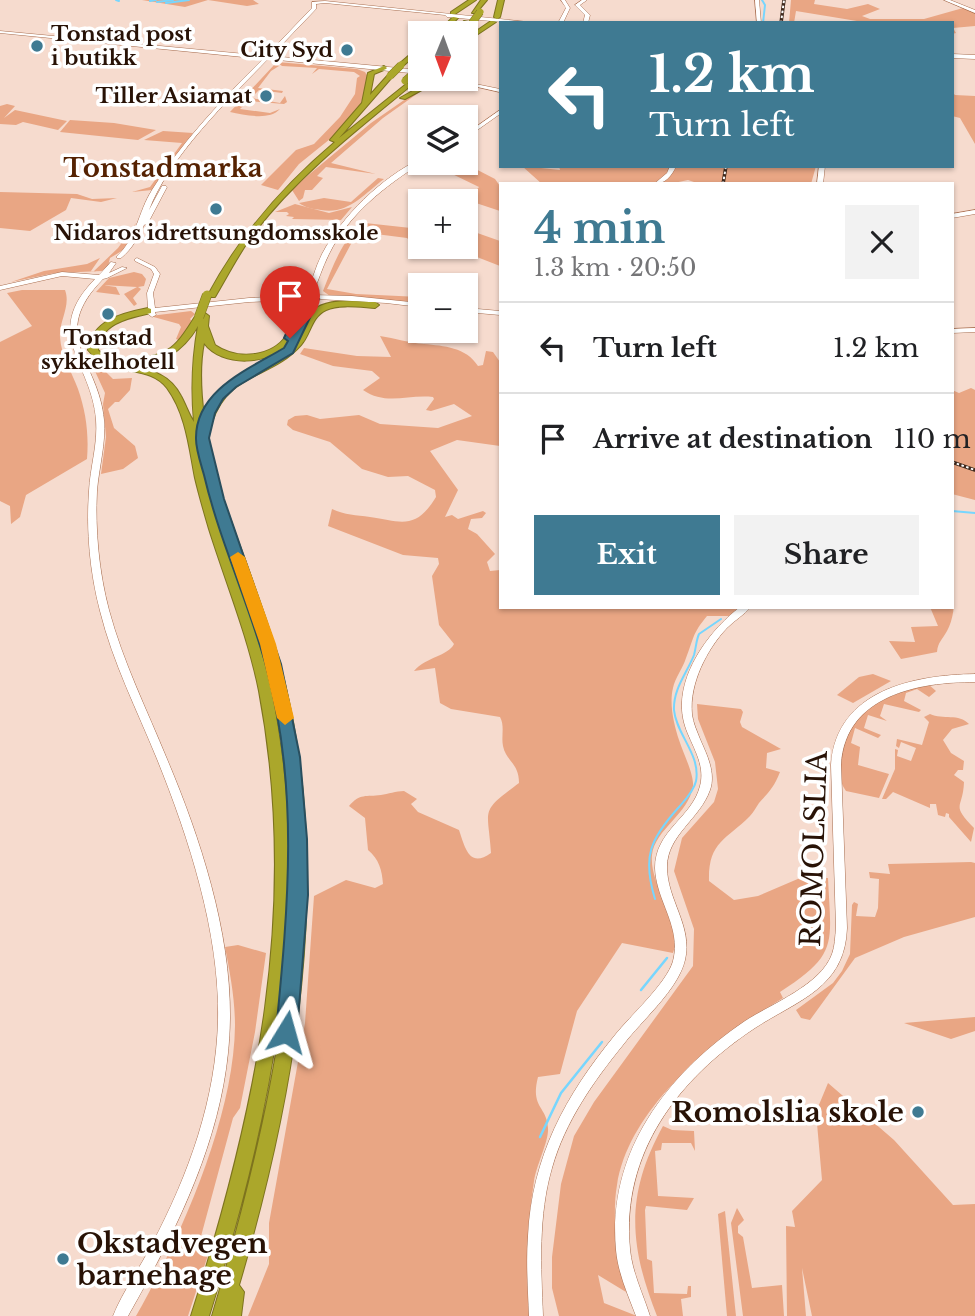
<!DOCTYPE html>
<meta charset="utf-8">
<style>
:root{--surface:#fff;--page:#f2f2f2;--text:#202124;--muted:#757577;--line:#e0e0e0;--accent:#3f7a92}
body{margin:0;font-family:"Libre Baskerville",serif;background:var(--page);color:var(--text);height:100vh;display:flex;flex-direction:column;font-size:26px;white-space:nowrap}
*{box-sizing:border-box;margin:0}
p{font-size:23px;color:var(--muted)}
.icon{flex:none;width:38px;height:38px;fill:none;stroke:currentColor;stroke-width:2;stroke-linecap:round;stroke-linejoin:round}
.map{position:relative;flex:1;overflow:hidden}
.panel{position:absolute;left:499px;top:182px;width:455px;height:427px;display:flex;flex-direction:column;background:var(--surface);border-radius:0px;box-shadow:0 2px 5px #0004}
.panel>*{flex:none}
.top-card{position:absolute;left:499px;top:21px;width:455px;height:147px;border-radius:0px;box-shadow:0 2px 5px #0004;background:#3f7a92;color:#fff;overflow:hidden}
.needle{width:46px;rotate:181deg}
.tools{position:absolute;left:408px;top:21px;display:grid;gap:14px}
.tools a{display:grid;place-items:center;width:70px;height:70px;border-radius:0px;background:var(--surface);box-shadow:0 2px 5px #0004;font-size:35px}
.pin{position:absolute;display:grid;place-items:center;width:60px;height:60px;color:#fff;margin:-72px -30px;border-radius:50% 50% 50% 0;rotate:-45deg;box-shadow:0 0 7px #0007}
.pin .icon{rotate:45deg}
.me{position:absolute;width:77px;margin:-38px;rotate:8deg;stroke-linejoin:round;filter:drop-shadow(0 0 5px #0008)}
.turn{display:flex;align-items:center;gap:24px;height:147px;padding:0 35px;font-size:32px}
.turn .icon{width:91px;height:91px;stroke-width:2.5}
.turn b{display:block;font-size:49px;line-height:60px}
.round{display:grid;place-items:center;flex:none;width:74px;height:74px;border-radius:0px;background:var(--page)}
.headline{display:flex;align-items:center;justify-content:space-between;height:119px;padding:0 35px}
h1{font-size:42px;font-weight:800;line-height:52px;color:var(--accent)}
.primary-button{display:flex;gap:14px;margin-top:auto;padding:14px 35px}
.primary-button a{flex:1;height:80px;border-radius:0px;background:var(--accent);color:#fff;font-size:28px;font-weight:800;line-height:80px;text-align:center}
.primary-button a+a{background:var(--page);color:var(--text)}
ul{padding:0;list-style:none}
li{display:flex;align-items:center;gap:21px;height:91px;padding:0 35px;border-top:2px solid var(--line)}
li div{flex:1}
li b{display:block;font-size:26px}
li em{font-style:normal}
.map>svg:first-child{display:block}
.green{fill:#e9a684}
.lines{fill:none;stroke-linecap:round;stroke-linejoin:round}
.stream-far1{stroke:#77d6fe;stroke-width:2}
.stream{stroke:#77d6fe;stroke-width:2.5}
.secondary-casing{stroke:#a86e50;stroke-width:1}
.highway-casing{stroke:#7d731e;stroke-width:2}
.secondary{fill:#fff;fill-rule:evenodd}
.highway{fill:#aba72b;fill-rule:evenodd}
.rail-casing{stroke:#3f291d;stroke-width:3.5}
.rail{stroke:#fff;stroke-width:2;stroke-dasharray:2.5;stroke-linecap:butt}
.highway-bridge-far1-casing{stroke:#7d731e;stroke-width:8;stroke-linecap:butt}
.highway-bridge-casing{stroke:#7d731e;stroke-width:10;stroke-linecap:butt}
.highway-bridge-far1{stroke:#aba72b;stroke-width:7}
.highway-bridge{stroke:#aba72b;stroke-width:9}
.route{fill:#3f7a92;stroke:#294f5f;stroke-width:2}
.slow{fill:#f59e0b}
.poi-dot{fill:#3f7a92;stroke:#fff;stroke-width:2.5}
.labels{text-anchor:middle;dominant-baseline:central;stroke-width:7;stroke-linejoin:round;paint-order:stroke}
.far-poi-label{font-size:21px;font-weight:bold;fill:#281206;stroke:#fff;text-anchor:end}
.far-district-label{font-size:26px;font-weight:bold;fill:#552202;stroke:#fff}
.near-street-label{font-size:28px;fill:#281206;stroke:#fff}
.near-poi-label{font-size:28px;font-weight:bold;fill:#281206;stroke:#fff;text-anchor:end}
</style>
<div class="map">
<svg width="975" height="1316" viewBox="0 0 975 1316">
<rect width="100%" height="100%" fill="#f6dbce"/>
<g class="green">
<polygon points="142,0 253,0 259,4 247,6 208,0 185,7"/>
<polygon points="791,0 815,0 814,4 847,9 868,4 880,9 862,16 870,19 924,19 963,8 975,13 975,26 953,28 956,33 952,34 952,23 869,23 796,11 794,23 789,23"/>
<polygon points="277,62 357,69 365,72 368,77 361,104 330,139 299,164 278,190 261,185 296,150 314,144 340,117 355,94 357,78 360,76 354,72 319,69 312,74 317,68 282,66"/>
<path d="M275,64l4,2 -8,5 -13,17 25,3 -1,2 -23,-3 -8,8 29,5 5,-7 2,6 -3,2 -36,-3 -8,8 30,4 10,-4c-11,12 -35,6 -50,3z"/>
<polygon points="420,89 421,91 383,118 331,163 376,174 326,167 317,176 323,178 312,190 305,190 303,198 299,201 292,190 288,192 371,123"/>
<polygon points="952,92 955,95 975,96 975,144 960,118 952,116"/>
<polygon points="7,104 15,106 4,118 15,110 67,121 58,130 23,122 16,125 0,124 0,106"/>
<polygon points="70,120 114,123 156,130 138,140 60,132"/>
<polygon points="163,131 193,133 152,190 132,192 150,187 182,143 144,140"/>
<polygon points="445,163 464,163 495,179 500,186 500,211 467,200 479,187 446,171"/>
<polygon points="522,166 560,170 559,166 816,166 811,184 700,184 688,180 669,184 542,184"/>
<path d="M378,178l6,1c-20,15 -36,36 -63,31 -8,-1 -15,-2 -22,-7l25,-5 27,4z"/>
<polygon points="0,192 77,194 92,199 117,198 101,202 71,198 66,210 30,231 0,228"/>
<polygon points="295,204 329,213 352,207 341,220 292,219 294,217 286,216 289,214 287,212 275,212"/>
<polygon points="136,223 125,249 110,258 108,266 102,271 55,273 11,282 44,271 87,264 100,258 91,271 93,272 118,248"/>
<path d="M365,223l55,6 -7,2 7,3v12l-6,-1 -7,-7 -39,-5 -16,9 -25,47 29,5 64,3v6l-90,-7 -7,-5c9,-23 20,-55 42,-68z"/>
<polygon points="466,229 500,241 500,266 459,250 466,247"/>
<polygon points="134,272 142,274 146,279 144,286 138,287 141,289 133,298 137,304 134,306 124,294 137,287 102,285 116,287 120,295 96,292 109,278"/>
<path d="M22,290h43c6,16 -6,31 -5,47 1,19 12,35 18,52 8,23 11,45 9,70l-61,36 -6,22 -9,7 -1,-18 -10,-5v-159l32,-16 -25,-33z"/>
<polygon points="191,311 195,314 190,319 193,322 181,341 176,339 181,327 179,324 150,316"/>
<path d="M380,336c15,2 29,7 44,8 20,2 42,3 54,22l5,-1 3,-14 7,1 7,10v84l-43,-6 -27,11 28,39 -13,27 7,-2 6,4 25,-8 3,2 -4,5 -11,1 -3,10 9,5 18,20 -8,8 3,9 10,-1v37h239l-10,9h-22c-15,18 -13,22 -21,42 -3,10 -11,20 -13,30 -4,16 1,37 6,52 4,13 15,34 14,46 -4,28 -38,43 -41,69 -3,34 33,64 21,98l-51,-10 -45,68 -17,63 -22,3c-8,31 9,29 10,51 1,13 -12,38 -14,53 -7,45 -8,89 -5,135h-281l21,-52v-41l36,-200 9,-127 32,-16 29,8 8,-4c-1,-14 -4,-25 -15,-34l-3,-32 -16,-12c11,-13 17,-9 32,-11 7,-1 15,-4 23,-4l13,8 -6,5 7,8 41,18c6,17 10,39 32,23 -3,-46 -12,-40 28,-70 0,-20 -13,-22 -16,-37 -2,-10 2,-20 -3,-29l-49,-8 -11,-6 -5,-35 -21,3c12,-14 34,-15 40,-27l-15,-19 -7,-49 7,-12 -1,-6 -35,-3 -75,-29 4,-17c13,6 24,6 38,8 32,5 46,13 66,-20l-1,-7 -27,-14 -20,1 -26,-8 -32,-27 -37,-12 -6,-5 1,-5 7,-4 12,-1 13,4 39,-4 21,9 58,4 34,-12 -18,-12 -23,7 -5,-1 8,-11 -1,-2c-25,-3 -47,9 -70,-7l17,-12 -8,-7 -39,-5 -33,-12 4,-6 53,8 34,1z"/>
<polygon points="89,358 110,368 106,372 113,379 132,378 130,390 119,402 115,402 108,409 114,428 135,446 138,458 123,469 101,474 106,437 103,404 105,393"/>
<polygon points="971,388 975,390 975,500 952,494 952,390 959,393"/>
<path d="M952,591c4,11 1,30 -5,40 -5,9 -9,11 -10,21l-36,7 -12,-18 26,1 -4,-15 27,-1 -8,-19h22z"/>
<polygon points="873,674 891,681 853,703 837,695 859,677"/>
<path d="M928,684l8,7 -7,6 -12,-8 -11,4 -2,8 17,9 -2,2 -35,-8 -4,12 7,5 -19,-6 -4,13 17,7 -3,3 -23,-10 -4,15 9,4 -2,18 31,9 -10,24 -33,-7c-8,-11 -7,-24 -4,-36 11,-50 43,-58 86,-71z"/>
<path d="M697,704l44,5 2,3 -3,10 2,5 39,22 -14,4 -1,15 14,4c-6,15 -10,19 -21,31 -3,4 -5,9 -9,13 -24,24 -42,26 -41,65l25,19 24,-4 42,-18h28c3,66 11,76 -48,114l3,6c-65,40 -153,106 -166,187 -6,35 2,72 9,107l-28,-17 6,28 33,13h-78l-7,-28v-31l9,-73 13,-48 20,-34 99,-136 1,-37 -20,-58 8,-33 32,-36 4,-13 -3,-27 -17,-43z"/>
<path d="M930,714c13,6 29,-1 39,10l-17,5 -9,11 8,13 13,8 -1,9h-5l-4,5 10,7c-1,28 -14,21 10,46l-3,14 -22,-25v-3l-3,-1 -1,4 -7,-2 -2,-11h-6v4l-37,-16 -7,7h-4l13,-30v-20l3,1 -1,6 14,5 5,-13 -15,-6 -2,6 -3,-2 1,-7 25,6 7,-23 -5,-5z"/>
<polygon points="971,862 975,863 975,917 904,937 855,958 810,1020 801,1018 796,1010 833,983 842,971 850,954 852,905 854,902 858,904 856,916 875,917 878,908 879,879 870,878 869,872 890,874 888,864"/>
<path d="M238,945l28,8 -11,79 -15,76 -7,10 -33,122 10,9 -22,67h-52c45,-79 98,-199 99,-290 0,-27 -5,-53 -10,-79z"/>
<polygon points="975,1017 975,1031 951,1039 904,1023"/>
<polygon points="828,1083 894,1140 953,1205 975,1204 975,1316 812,1316 802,1268 806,1316 787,1316 786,1226 795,1227 792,1211 822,1180 816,1112"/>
<path d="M663,1126l9,4 22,1 1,20 -4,-8h-29l-1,7 -6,1 3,45 36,2 -7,12 -41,-4 -1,4 2,49 5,2 2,32 33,1 1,-8h3v11l-10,2 2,17h-26c-28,-71 -32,-121 6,-190z"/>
<polygon points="737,1208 744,1220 738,1226 738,1233 743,1237 752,1288 782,1285 784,1316 743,1316 731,1223"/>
<polygon points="725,1211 736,1316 727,1316 718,1214"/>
</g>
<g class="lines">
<g class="stream-far1">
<polyline points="116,0 119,1"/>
<polyline points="762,0 765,5 763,23"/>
<polyline points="150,1 156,0"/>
<polyline points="157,2 173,0"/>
<polyline points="166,3 189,0"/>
<polyline points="952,511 975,513"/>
<path d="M655,899c-13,-42 -5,-60 24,-92 6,-7 15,-16 17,-26 5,-26 -20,-47 -22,-71 -1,-21 13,-37 20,-55 2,-7 2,-14 5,-21l22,-15"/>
</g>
<g class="stream">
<polyline points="641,990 667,958"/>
<polyline points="540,1137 561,1093 602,1042"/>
</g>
<g class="secondary-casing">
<g id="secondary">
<polygon points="561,0 565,0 570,8 563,23 558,23 566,8"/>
<polygon points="582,0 587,0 580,5 590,15 588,23 583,23 585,15 575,5"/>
<polygon points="755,0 759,0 761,23 757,23"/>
<polygon points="944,0 950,0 975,10 975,13"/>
<path d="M325,1l213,22h-24l-67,-6 -2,-2 -120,-12 -9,1v5l-45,47 149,14v4l-152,-15c-39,40 -99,98 -119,151l13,-24h4l1,1 -19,36 -4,2c-6,13 -12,24 -23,33h-4v-2c20,-18 21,-44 35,-66 30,-49 71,-91 111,-131l-263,-26v-2l266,25 46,-48v-6z"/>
<polygon points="952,54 975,55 975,59 952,58"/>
<polygon points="442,79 451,79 500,89 500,92"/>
<polygon points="500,110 500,114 466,138 466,134"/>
<path d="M420,159v4h1c-37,24 -72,51 -92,91 -7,14 -11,28 -17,41l40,1 68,7v4l-34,-4 -68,-4 -8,1 -3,4 -2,1 -3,-2 1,-3 -54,2 -94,10 1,3 -4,2 -8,-6 4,-2 -1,-16 7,-19 -3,-5 -16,-8v-2l2,-1 18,9 5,7 -7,19 2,15 94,-10 57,-3c6,-13 9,-27 16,-41 20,-38 59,-76 98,-95z"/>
<path d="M670,166h6c-4,10 -11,18 -22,18l13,-11z"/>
<polygon points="819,166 825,166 823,184 817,184"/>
<polygon points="975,210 975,214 952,218 952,214"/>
<path d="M111,262l5,1 -7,10 13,-6 5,1 -20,10 -4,1c-56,57 -4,82 1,141 2,23 -5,47 -7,71 -2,39 2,81 12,119 14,52 38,100 58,149 33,78 64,173 63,259 -1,108 -50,206 -102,298h-15c10,-25 27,-48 39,-72 37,-70 64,-145 66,-224 2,-86 -29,-182 -61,-261 -20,-49 -44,-96 -57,-148 -10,-38 -14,-80 -11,-120 1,-23 9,-47 7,-71 -4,-57 -55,-86 -1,-141l-33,-3 -62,14v-4l62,-14 37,3z"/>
<polygon points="466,308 500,311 500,315 466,312"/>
<polygon points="975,328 975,332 952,333 952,329"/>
<path d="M740,607h11c-7,8 -16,13 -24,21 -20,21 -38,56 -35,86 1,9 5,17 8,25 7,16 16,34 10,51 -10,29 -43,45 -43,77 0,33 26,59 18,93 -7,30 -43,60 -62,85 -30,37 -58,77 -71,123 -14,48 -11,99 -9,148h-14c-1,-27 -3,-53 -1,-80 4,-79 37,-140 87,-201 15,-19 52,-52 58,-74 9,-34 -17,-60 -18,-93 0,-38 37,-50 45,-82 6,-22 -9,-41 -15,-60 -14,-44 22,-94 55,-119z"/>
<path d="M975,674v8c-56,0 -130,13 -134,83l6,163c-2,60 -49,72 -92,100 -77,51 -134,125 -125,221 2,23 13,45 20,67h-14c-8,-21 -18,-43 -20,-66 -9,-98 51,-176 129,-229 26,-17 76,-36 87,-67 3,-8 3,-17 4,-26l-5,-163c5,-75 83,-90 144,-91z"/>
</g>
</g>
<g class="highway-casing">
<g id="highway">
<polygon points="469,0 476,0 455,14 451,14 451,12"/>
<polygon points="481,0 487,0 476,13 472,13"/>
<polygon points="498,0 504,0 500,17 497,19 494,17"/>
<polygon points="453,17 458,18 443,33 437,33"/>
<polygon points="464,21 469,22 459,33 453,33"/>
<polygon points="491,21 496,22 466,42 466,38"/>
<polygon points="420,46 420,51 403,66 399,66 399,64"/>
<path d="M384,66l3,2 -1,1 -12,5 -4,21 18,-20 5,1 -54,62 81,-65v5c-58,48 -120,95 -166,155 -15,20 -26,42 -39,64h-6l-1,-2c32,-60 75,-109 127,-153l-5,-2 32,-37 6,-30z"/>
<polygon points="434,79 442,79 405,99 400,98"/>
<path d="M305,300l4,3c-5,14 -9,29 -19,40 -20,22 -68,25 -86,0 -5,24 -3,50 0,74 15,-45 59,-44 88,-74 11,-10 11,-27 24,-35 17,-10 40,-6 59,-6l4,3 -4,3c-16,-1 -35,-4 -49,2 -15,7 -15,24 -25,35 -31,35 -72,26 -89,77 -2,5 -5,11 -5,16 0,17 13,52 19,69 20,58 43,114 58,173 49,199 12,411 -45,605l5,7 -3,24h-29c58,-194 106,-403 66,-606 -17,-84 -52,-161 -75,-243 15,76 52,147 68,223 44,214 2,421 -62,626h-18c66,-207 109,-408 68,-625 -11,-55 -33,-108 -50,-162 -5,-17 -10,-34 -14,-51 -6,-31 -9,-64 -28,-90 -19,-25 -56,-9 -79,-38 4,-30 35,-37 60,-42l3,1v4c-22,5 -51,10 -53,37 7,8 15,12 26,15l1,-4c43,-7 47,-7 71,-46l9,-2 4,3 -1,10 7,19c22,15 56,13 72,-10 7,-11 8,-28 18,-35zM198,326c-6,33 -7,63 -4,96 -5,-7 -8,-17 -13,-26 -11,-21 -28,-26 -51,-30 32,-2 52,-13 68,-40z"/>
</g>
</g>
<use href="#secondary" class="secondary"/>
<use href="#highway" class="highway"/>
<g class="rail-casing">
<g id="rail">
<polyline points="781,23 784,0"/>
<polyline points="723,184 726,166"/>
<polyline points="952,462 975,470"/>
</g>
</g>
<use href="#rail" class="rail"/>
<g class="highway-bridge-far1-casing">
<g id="highway-bridge-far1">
<polyline points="472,23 480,12"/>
<polyline points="390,76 401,65"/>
<polyline points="405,81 420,68"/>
</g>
</g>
<g class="highway-bridge-casing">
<polyline id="highway-bridge" points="199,317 207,295"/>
</g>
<use href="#highway-bridge-far1" class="highway-bridge-far1"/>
<use href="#highway-bridge" class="highway-bridge"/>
</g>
<path class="route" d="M303,297l11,-1 5,3 -26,54 -57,34 -13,12 -8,14 -6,25 15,61 57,165 19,93 7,82 1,56 -11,137 -3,7 -8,3 -7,-3 -3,-7c12,-124 24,-246 -11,-370 -18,-63 -46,-123 -61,-187 -3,-11 -8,-25 -8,-36 -1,-49 53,-70 88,-91l4,-7 -4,-3z"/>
<polygon class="slow" points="238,552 245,557 276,644 294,718 285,725 277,718 260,644 230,557"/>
<g class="poi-dot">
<circle cx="37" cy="46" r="7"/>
<circle cx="347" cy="50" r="7"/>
<circle cx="266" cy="96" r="7"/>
<circle cx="216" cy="209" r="7"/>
<circle cx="108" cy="314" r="7"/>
<circle cx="918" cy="1112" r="7"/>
<circle cx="63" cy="1259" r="7"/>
</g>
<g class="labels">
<g class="far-poi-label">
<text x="51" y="34" text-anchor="start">Tonstad post<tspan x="51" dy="24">i butikk</tspan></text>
<text x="333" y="50">City Syd</text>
<text x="252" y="96">Tiller Asiamat</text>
<text x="216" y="233" text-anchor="middle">Nidaros idrettsungdomsskole</text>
<text x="108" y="338" text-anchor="middle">Tonstad<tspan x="108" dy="24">sykkelhotell</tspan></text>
</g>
<g class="far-district-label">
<text x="163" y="168">Tonstadmarka</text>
</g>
<g class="near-street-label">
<text transform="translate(814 849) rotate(-88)">ROMOLSLIA</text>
</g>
<g class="near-poi-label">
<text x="904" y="1112">Romolslia skole</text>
<text x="77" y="1243" text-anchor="start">Okstadvegen<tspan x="77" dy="32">barnehage</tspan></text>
</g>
</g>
</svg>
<div class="tools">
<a><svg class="needle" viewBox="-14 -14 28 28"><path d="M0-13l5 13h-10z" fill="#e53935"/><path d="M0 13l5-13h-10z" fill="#757577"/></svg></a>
<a><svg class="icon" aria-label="layers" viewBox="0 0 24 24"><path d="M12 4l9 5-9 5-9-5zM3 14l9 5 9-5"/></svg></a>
<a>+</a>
<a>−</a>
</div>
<div class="pin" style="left:290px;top:338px;background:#d93025"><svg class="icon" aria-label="arrive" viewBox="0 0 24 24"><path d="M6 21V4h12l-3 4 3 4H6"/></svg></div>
<svg class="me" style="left:286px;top:1032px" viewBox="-20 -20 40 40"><path d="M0-17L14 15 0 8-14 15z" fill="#3f7a92" stroke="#fff" stroke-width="4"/></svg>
<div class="top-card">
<div class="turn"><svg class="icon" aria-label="left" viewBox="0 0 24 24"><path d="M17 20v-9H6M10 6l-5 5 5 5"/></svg><div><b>1.2 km</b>Turn left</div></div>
</div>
<section class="panel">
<div class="headline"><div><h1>4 min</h1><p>1.3 km · 20:50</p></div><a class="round"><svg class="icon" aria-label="close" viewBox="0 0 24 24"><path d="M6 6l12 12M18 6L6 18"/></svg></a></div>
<ul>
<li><svg class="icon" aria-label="left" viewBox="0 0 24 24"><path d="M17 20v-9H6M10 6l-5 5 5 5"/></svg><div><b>Turn left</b></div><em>1.2 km</em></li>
<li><svg class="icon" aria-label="arrive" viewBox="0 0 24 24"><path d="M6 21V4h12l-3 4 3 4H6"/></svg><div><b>Arrive at destination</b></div><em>110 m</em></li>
</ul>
<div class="primary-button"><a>Exit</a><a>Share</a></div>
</section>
</div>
